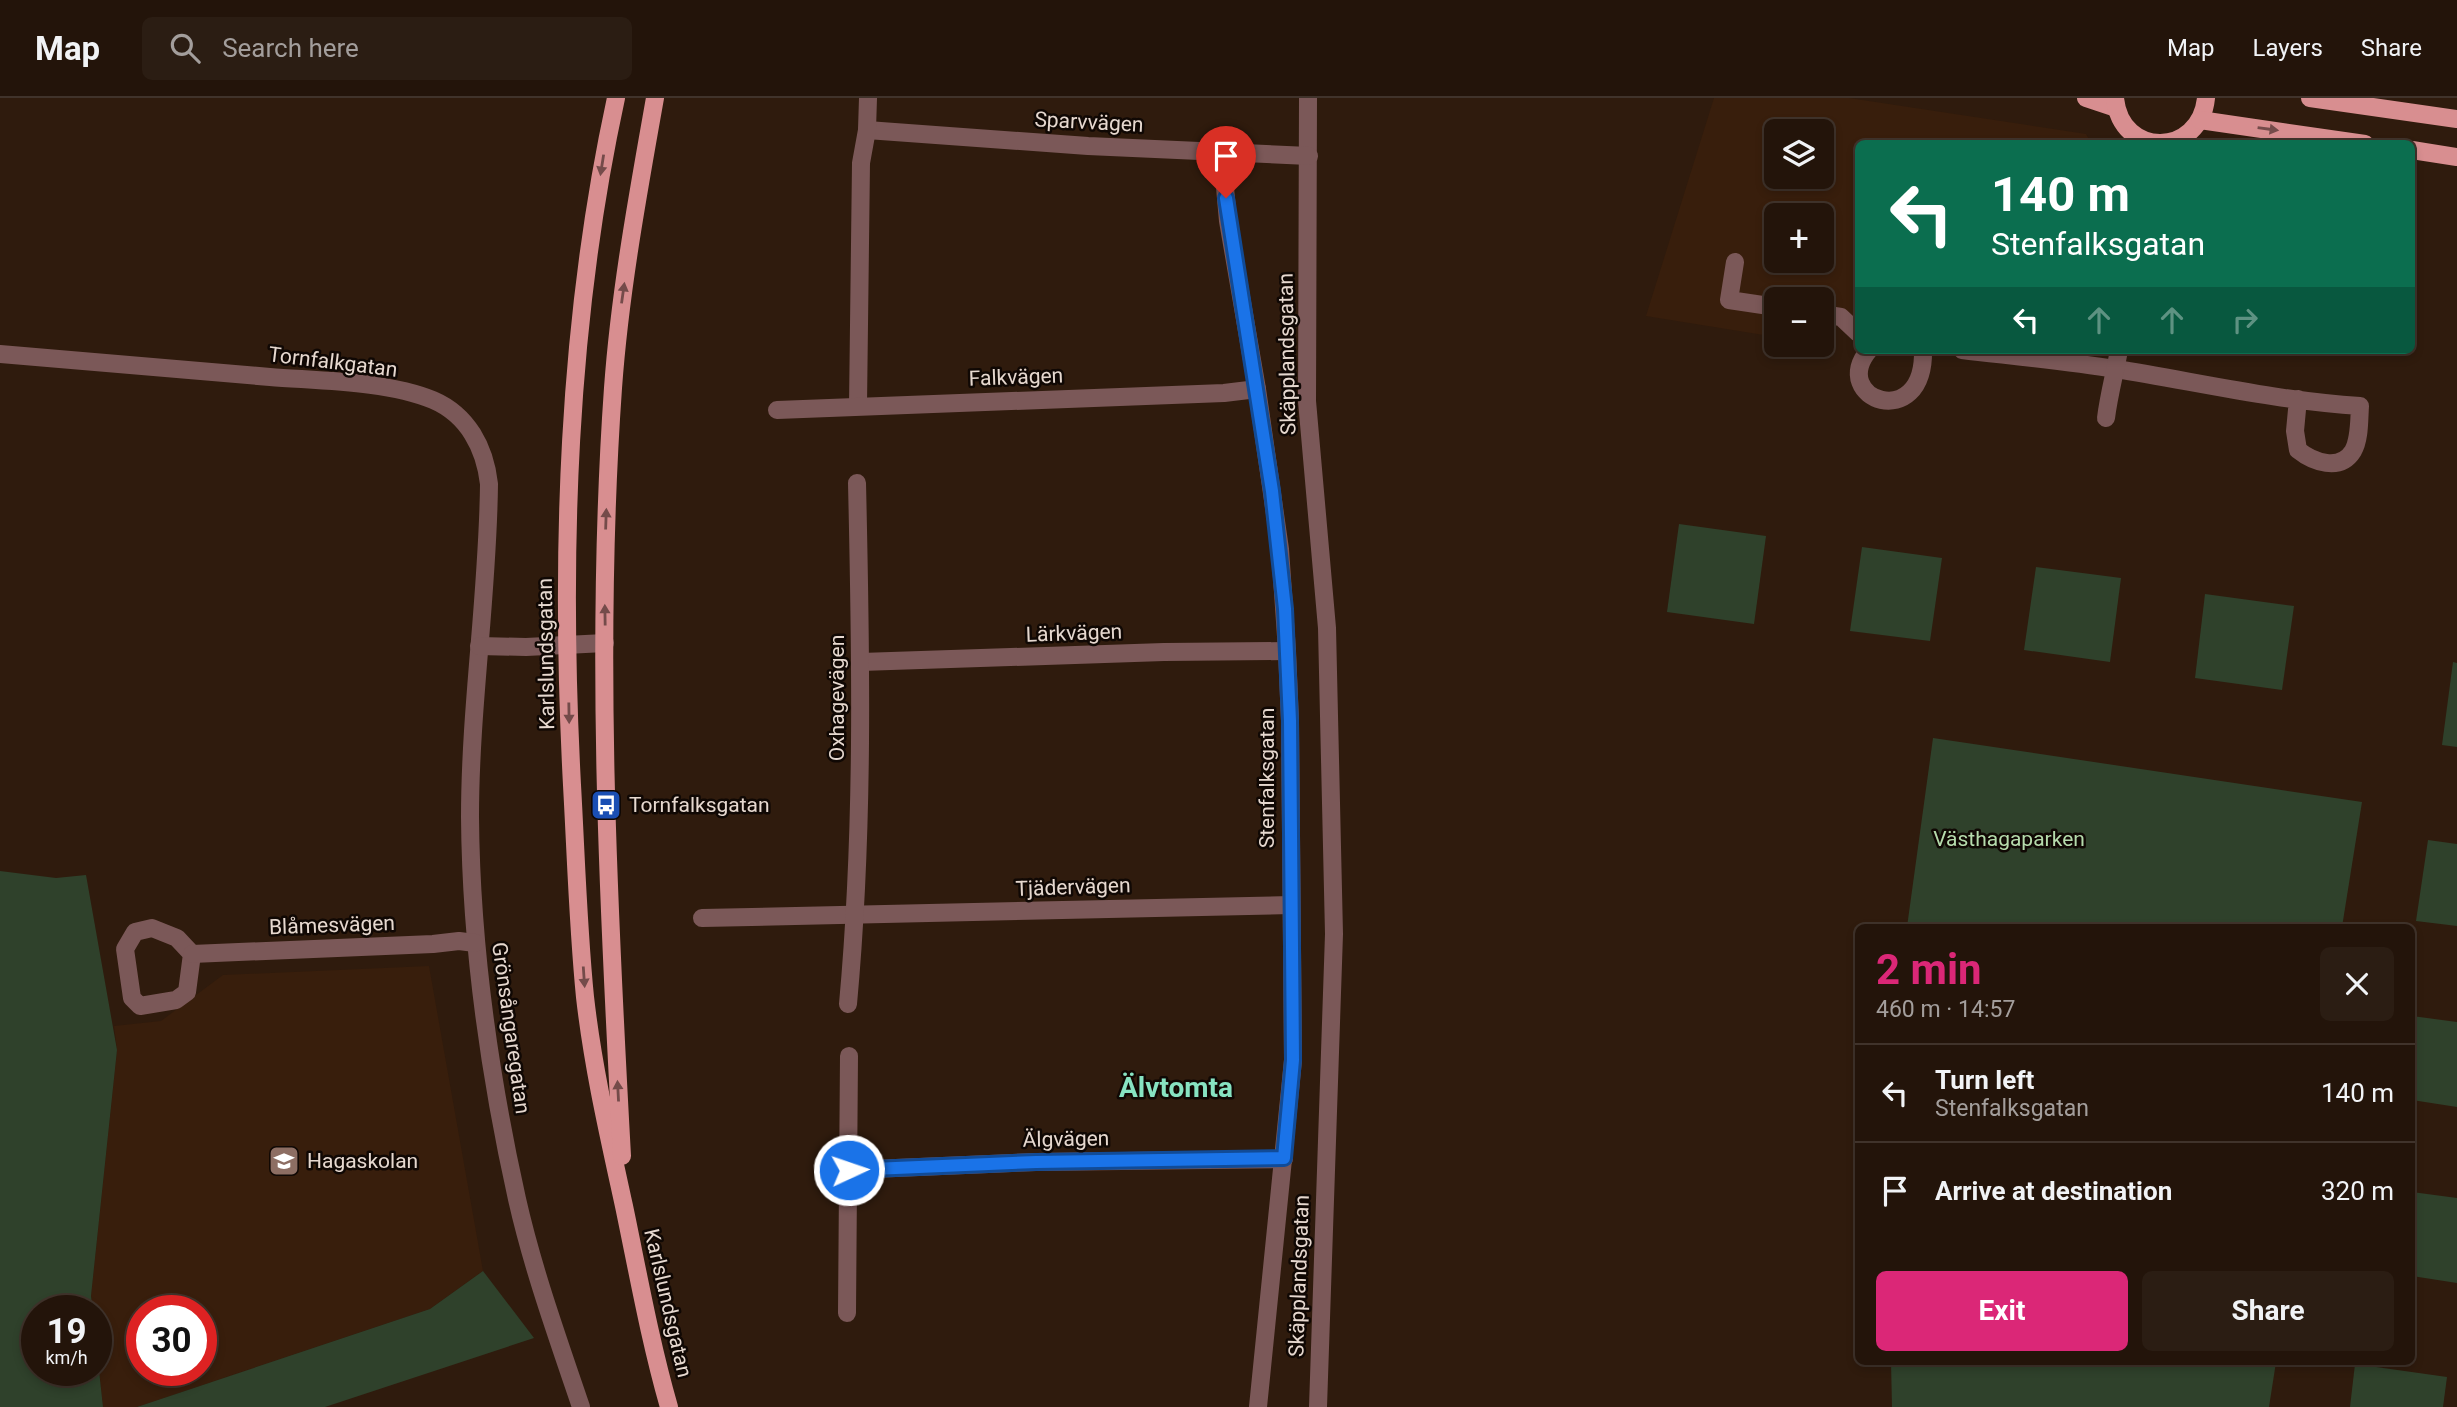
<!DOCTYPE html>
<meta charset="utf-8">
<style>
:root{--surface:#23140a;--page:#2b1d13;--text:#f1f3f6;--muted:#a39e9c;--line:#40332b;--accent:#db2777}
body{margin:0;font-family:Roboto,sans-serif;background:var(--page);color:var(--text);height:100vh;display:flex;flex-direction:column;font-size:26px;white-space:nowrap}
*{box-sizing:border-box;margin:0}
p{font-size:23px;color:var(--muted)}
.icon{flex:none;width:38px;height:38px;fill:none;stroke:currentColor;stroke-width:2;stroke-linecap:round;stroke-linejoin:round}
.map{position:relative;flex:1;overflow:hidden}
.drawer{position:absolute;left:1855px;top:826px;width:560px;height:441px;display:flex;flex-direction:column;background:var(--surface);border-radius:10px;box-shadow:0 4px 10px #0003,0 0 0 2px var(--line)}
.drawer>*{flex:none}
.hud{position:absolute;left:1855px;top:42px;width:560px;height:214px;border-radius:10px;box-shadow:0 4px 10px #0003,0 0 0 2px var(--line);background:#0b6e4f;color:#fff;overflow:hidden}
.controls{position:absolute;left:1764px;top:21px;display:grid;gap:14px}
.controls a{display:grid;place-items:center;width:70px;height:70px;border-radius:10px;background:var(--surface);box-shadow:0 4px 10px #0003,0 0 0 2px var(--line);font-size:35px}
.speed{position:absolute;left:21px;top:1197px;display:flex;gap:14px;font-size:35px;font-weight:700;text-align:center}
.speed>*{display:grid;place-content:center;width:91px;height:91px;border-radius:50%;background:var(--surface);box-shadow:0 4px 10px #0003,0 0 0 2px var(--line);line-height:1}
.speed small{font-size:18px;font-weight:400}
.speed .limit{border:10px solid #d22;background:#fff;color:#111}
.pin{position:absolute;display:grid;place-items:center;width:60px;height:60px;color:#fff;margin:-72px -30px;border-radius:50% 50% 50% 0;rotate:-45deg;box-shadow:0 0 7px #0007}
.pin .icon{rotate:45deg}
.me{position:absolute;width:77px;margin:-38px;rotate:87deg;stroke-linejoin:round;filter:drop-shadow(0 0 5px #0008)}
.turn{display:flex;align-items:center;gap:24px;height:147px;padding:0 21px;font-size:32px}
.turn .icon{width:91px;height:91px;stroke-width:2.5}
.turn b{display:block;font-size:49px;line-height:60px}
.lanes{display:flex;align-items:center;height:66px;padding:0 21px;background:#0003;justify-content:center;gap:35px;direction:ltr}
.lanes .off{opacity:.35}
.round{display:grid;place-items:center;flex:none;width:74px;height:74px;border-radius:10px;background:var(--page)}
.headline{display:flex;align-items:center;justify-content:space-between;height:119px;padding:0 21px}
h1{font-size:42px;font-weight:700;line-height:52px;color:var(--accent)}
.cta{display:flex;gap:14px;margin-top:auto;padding:14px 21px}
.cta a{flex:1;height:80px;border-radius:10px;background:var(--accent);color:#fff;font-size:28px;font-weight:700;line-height:80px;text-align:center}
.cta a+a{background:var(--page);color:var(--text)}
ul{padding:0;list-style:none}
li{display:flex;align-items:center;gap:21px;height:98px;padding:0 21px;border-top:2px solid var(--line)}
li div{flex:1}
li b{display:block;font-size:26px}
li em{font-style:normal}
header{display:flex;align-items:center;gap:42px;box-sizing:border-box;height:98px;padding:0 35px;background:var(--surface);border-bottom:2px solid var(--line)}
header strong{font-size:33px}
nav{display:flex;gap:38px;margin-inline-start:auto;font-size:24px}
.search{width:490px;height:63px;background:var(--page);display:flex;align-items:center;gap:18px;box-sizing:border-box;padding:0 24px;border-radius:10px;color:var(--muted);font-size:26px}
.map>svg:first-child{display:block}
.built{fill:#381e0c;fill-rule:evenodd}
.green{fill:#2f412b}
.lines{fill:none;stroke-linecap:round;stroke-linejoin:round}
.minor{stroke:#7b5858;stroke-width:18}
.major{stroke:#d88e90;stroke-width:18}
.oneway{fill:#744b4a}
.route-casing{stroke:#114b97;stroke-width:18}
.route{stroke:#1a73e8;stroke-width:12}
.labels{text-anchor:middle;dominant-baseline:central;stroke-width:5;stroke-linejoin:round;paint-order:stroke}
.street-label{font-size:21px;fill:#e6d8cf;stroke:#100804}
.poi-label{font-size:21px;fill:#e6d8cf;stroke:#100804;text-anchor:start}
.park-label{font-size:21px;fill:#b5dbac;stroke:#100804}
.district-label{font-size:28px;font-weight:bold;fill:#87e3c2;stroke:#100804}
</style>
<header>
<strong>Map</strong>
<div class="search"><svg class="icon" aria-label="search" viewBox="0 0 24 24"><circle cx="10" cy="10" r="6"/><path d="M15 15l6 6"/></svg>Search here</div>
<nav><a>Map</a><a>Layers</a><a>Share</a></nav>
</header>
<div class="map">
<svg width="2457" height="1309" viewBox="0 0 2457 1309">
<rect width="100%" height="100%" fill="#2f1b0d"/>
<g class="built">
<path d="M1714,0h135l237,36 5,9 -233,1v180l-36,-3v-22h-46v38l-130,-21zM1776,33h46v46h-46zM1776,117h46v46h-46z"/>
<path d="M429,868l54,305 -53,38 -293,98h-34l-7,-64v-32h-3l-2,-15 26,-246 -3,-24 47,-5 62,-46zM142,1213h59v59h-59z"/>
</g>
<g class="green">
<polygon points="1679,426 1766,438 1754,526 1667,514"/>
<polygon points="1862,449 1942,460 1930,543 1850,533"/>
<polygon points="2036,469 2121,480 2110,564 2024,552"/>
<polygon points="2205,496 2294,508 2282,592 2195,580"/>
<polygon points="2453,564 2457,565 2457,649 2442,647"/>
<polygon points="1933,640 2362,704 2342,829 1907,829"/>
<polygon points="2428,742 2457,746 2457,828 2416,823"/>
<polygon points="0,773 56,780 86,777 117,952 91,1198 93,1213 37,1213 37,1272 96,1272 96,1245 103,1309 0,1309"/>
<polygon points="2412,918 2457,924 2457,1009 2412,1002"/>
<polygon points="2412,1094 2457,1100 2457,1185 2412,1178"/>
<polygon points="483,1173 534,1240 325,1309 137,1309 430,1211"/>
<polygon points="1891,1264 2276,1264 2269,1309 1892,1309"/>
<polygon points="2355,1266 2447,1279 2443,1309 2350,1309"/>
</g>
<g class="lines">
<g class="minor">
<polyline points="1308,0 1307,303 1327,530 1334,836 1318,1309"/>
<polyline points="867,32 1088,48 1309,58"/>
<polyline points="1225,54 1224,78 1228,123 1257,291 1280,451 1287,553 1290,623 1293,962 1258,1309"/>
<polyline points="1735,164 1729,202 1776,209"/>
<polyline points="1822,216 1841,219 1858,235"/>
<path d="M1869,252c-41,49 56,84 54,0"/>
<path d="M1962,252c51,6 103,11 154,19 81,13 162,32 244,37 -1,13 0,33 -7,45 -13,21 -40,11 -55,-1l-3,-19 3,-32"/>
<path d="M0,256c90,8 180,16 270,23 50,4 117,4 163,23 35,15 52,48 56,84 -1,111 -19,222 -19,333 1,130 19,256 47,382 16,71 41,140 64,208"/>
<polyline points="858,308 861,65 867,32 868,0"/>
<polyline points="777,312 1224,295 1257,291"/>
<path d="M2106,320c3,-24 9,-45 13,-68"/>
<polyline points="479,548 526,549 605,545"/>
<polyline points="861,564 1164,554 1287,553"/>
<polyline points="702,820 1291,807"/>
<polygon points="152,830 177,840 192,856 187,894 176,902 140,908 132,900 125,851 135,834"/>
<polyline points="192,856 433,846 459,843 475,845"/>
<path d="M848,906c16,-174 13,-348 9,-521"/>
<polyline points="849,1072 1036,1064 1284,1061"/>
<polyline points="847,1215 849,958"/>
</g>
<g class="major">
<path d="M616,0c-49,225 -56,458 -44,687 4,71 6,142 13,212 8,71 24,140 39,209 14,67 26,135 45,201"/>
<polyline points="2086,0 2116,10"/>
<path d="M2115,0c6,61 85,59 91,0"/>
<polyline points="2310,0 2457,21"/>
<polyline points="2200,22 2365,46"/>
<polyline points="2412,52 2457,59"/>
<path d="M622,1058c-14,-254 -27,-513 -9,-768 7,-97 25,-194 42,-290"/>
</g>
</g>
<defs><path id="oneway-solid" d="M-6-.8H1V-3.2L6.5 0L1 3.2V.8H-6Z" transform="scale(1.75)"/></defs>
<g class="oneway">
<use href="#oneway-solid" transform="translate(2268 31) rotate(8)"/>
<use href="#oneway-solid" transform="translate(602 67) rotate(99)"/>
<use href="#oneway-solid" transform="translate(623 195) rotate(-82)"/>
<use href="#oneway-solid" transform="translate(606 421) rotate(-88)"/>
<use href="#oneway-solid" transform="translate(605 517) rotate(-91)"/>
<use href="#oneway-solid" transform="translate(569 615) rotate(89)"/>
<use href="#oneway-solid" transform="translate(584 879) rotate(86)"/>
<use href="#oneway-solid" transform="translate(618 993) rotate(-93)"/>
</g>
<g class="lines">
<g class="route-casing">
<polyline id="route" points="849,1072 1036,1064 1284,1060 1293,962 1290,623 1285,511 1272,393 1226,100"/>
</g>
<use href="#route" class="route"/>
</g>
<defs>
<g id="bus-square" transform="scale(1.575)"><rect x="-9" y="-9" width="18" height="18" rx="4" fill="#1a4fb4" stroke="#100804"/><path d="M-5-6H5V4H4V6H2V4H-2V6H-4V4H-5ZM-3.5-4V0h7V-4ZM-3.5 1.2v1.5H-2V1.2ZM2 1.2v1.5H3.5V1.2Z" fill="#fff"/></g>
<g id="school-square" transform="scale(1.575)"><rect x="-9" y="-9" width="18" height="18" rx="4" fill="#8d6e63" stroke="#100804"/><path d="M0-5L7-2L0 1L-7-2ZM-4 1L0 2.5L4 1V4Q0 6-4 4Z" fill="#fff"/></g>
</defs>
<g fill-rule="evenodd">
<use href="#bus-square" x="606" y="707"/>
<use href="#school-square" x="284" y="1063"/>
</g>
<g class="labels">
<g class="street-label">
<text transform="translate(1089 24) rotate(3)">Sparvvägen</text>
<text transform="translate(1287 256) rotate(-91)">Skäpplandsgatan</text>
<text transform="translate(333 264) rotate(7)">Tornfalkgatan</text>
<text transform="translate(1016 279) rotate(-2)">Falkvägen</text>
<text transform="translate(1074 535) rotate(-2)">Lärkvägen</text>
<text transform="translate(546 556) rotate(-91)">Karlslundsgatan</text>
<text transform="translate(837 600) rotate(-90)">Oxhagevägen</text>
<text transform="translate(1267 680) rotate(-90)">Stenfalksgatan</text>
<text transform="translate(1073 789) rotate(-2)">Tjädervägen</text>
<text transform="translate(332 827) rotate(-2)">Blåmesvägen</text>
<text transform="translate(511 930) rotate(82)">Grönsångaregatan</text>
<text transform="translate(1066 1041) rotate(-1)">Älgvägen</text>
<text transform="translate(1299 1178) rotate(-88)">Skäpplandsgatan</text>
<text transform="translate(668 1205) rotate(77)">Karlslundsgatan</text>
</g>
<g class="poi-label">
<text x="629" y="707">Tornfalksgatan</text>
<text x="307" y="1063">Hagaskolan</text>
</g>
<g class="park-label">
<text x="2009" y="741">Västhagaparken</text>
</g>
<g class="district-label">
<text x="1176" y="989">Älvtomta</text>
</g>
</g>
</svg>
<div class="controls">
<a><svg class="icon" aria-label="layers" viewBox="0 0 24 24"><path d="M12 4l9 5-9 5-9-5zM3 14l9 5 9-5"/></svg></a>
<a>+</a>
<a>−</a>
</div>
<div class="speed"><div>19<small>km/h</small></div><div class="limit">30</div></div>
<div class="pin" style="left:1226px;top:100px;background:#d93025"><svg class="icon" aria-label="arrive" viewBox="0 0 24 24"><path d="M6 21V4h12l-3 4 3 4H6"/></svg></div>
<svg class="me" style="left:849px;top:1072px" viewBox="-20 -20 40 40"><circle r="17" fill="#1a73e8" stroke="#fff" stroke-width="3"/><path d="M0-11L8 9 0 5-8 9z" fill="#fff"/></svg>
<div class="hud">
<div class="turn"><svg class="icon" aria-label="left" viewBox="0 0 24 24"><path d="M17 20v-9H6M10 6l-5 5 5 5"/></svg><div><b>140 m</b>Stenfalksgatan</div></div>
<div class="lanes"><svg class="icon" aria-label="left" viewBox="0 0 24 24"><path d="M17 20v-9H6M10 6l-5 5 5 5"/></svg><svg class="icon off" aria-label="ahead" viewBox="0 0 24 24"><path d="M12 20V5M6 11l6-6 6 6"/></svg><svg class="icon off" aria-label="ahead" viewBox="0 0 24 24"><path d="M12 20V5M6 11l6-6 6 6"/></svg><svg class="icon off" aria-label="right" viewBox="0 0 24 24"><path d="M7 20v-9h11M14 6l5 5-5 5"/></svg></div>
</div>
<section class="drawer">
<div class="headline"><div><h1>2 min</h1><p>460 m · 14:57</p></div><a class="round"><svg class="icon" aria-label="close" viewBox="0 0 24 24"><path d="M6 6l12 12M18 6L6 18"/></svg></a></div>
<ul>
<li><svg class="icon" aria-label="left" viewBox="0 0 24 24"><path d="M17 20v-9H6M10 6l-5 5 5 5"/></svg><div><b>Turn left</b><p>Stenfalksgatan</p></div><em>140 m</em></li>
<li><svg class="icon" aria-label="arrive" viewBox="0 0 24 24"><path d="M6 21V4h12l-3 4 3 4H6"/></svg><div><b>Arrive at destination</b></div><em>320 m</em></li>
</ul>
<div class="cta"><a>Exit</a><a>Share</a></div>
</section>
</div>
